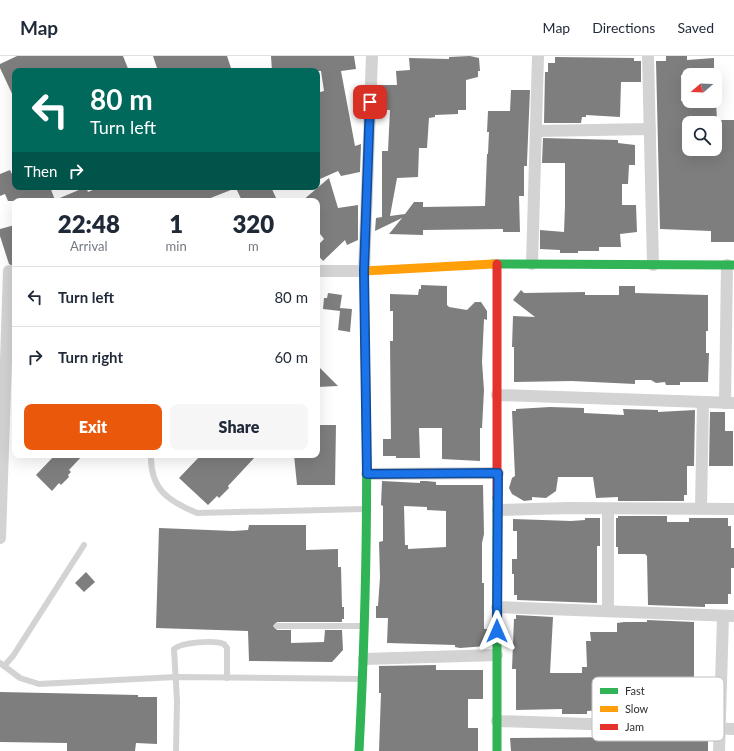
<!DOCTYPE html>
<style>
:root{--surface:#fff;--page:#f6f6f7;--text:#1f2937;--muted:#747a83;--line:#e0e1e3;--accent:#ea580c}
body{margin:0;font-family:Lato,sans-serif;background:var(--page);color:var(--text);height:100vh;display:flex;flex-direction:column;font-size:15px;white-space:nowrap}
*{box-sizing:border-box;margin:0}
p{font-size:13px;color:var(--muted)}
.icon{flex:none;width:22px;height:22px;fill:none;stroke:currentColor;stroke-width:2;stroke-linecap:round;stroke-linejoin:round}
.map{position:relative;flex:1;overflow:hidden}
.side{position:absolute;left:12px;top:142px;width:308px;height:260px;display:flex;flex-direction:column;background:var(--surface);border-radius:8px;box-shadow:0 4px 16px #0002}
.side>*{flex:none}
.hud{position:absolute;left:12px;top:12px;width:308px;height:122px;border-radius:8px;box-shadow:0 4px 16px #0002;background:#00695c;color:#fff;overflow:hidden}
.needle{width:26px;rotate:251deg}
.controls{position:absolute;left:682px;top:12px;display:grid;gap:8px}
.controls a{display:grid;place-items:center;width:40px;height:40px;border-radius:8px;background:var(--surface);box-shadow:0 4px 16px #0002;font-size:20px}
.pin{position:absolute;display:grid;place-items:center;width:34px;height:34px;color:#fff;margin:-17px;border-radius:8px;box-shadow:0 2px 6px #0006}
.me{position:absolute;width:44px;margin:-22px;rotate:0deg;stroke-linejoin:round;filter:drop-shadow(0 0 3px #0008)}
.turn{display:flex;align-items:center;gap:14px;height:84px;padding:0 12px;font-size:18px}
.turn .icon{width:52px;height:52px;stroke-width:2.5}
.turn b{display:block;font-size:28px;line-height:34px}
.then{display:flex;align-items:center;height:38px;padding:0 12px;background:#0003;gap:8px;font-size:15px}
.eta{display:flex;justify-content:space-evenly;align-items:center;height:68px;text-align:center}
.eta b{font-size:24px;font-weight:800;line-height:28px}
.button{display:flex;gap:8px;margin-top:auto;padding:8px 12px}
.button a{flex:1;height:46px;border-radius:8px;background:var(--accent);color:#fff;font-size:16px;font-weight:800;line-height:46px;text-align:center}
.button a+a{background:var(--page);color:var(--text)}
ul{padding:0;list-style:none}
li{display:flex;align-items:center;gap:12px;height:60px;padding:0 12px;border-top:1px solid var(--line)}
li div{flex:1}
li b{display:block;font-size:15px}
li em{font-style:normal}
header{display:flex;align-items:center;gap:24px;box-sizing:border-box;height:56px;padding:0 20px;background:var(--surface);border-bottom:1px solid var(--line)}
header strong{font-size:19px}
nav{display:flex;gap:22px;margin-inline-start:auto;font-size:14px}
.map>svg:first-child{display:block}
.building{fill:#7e7e7e;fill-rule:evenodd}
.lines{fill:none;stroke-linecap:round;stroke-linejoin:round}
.lane{stroke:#d3d3d3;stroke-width:6}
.street{stroke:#d3d3d3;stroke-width:12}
.fast{stroke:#30b455;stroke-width:9}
.slow{stroke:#ff9f0a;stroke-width:9}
.jam{stroke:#e5322d;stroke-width:9}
.route-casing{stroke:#114b97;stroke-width:10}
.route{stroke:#1a73e8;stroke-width:7}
.key{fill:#fff;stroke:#c0c0c0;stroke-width:1}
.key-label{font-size:11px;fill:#2e2e2e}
</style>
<header>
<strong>Map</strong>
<nav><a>Map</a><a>Directions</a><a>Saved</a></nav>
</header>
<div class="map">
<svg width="734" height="695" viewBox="0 0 734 695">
<rect width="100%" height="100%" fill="#fff"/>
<g class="building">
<polygon points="17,0 123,0 129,15 15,15 15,44 0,12 0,8"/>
<polygon points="153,0 227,0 232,15 158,15"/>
<polygon points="271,0 354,0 356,13 341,15 355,90 361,88 360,116 341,120 338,115 320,123 317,112 317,37 324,35 321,15 272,15"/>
<polygon points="470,0 479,2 480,15 478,15 478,21 466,24 466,54 458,54 458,58 435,59 435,61 429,62 427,92 419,92 418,121 397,122 390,160 405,158 414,146 423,146 423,151 485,150 487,98 488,98 489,76 487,76 488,55 510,55 511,34 530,34 527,106 527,110 524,110 524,140 519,140 520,176 503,176 503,173 423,174 423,179 389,178 402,162 375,175 376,162 382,161 382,95 388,95 390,54 380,54 379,29 397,29 396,15 410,14 409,2 449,3 449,1"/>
<path d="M666,0h21v4l27,-2v17h-33v26l35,1 1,18h17v122h-23v-11l-51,-2 -4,-168h10zM689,67h26v26h-26z"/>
<polygon points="555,1 634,2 634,5 641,5 641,26 621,26 620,61 586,59 586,61 582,61 581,67 544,67 545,16 548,16 548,7 555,7"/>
<polygon points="543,82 618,84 618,87 635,89 635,109 629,109 628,128 622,128 622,149 636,149 637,176 620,178 621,191 599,191 599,195 578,195 578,197 560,197 560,194 540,193 540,174 564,176 565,150 565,107 542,107"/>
<polygon points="10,114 15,124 15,131 50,131 55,144 86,131 88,136 100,131 271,131 276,142 269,145 242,145 236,132 203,145 8,145 5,138 0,140 0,118"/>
<polygon points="329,122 338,152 358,149 358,184 347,189 345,184 323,205 317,198 317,190 324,183 317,174 317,145 302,145"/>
<polygon points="15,169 15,211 9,208 0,180 0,173"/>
<polygon points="421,229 447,230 447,249 449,251 467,254 475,246 481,246 487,255 487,264 484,263 482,306 484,334 482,372 480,372 480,405 442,403 442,372 419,372 420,402 396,402 396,400 383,400 383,383 391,383 390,285 393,285 393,255 390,255 390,238 418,239 419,233 421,233"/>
<polygon points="619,230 635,230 635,237 708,239 708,275 706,275 706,297 709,297 708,326 680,326 680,329 666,329 665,326 656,327 651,324 635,324 635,328 572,325 514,326 514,291 512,291 513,260 535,261 513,244 521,234 524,237 585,236 585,239 619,239"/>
<polygon points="328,237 342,239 340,252 352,253 350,276 338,274 340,255 323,253 324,242 327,242"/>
<polygon points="317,309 338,330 317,331"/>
<polygon points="550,351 584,352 584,357 624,359 623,353 658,354 658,356 695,354 694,410 687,410 687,439 684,439 684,445 618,445 618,441 596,442 593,421 558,421 556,435 546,442 532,441 532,444 524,445 512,438 509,432 512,422 515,420 512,355 516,355 516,353"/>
<polygon points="710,356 725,356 725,375 733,375 733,410 709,410"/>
<polygon points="317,369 336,369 335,429 297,429 294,399 317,399"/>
<polygon points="55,399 83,399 69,414 71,416 68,419 69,421 61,429 59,427 52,435 36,419"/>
<polygon points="201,399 257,399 228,430 229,432 219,442 217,440 208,449 179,422"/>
<path d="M382,425l38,2v-2h6l10,1v3h47l1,49 -2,9v40h2v46h3v17l-27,2 -5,-1v-2l-68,-2 1,-25h-12v-12h2l2,-29 -1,-35 4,-1v-35l-2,-1zM404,450l23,1v3l19,1v36l-38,2v-4h-3z"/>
<polygon points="618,460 667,460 667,466 689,466 689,462 728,462 728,470 731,470 731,492 734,492 734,512 731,512 731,538 728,538 728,548 705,548 705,551 648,549 647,500 645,498 618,498 618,491 616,491 616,462 618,462"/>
<polygon points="585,462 600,462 600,490 597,490 597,547 517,544 517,539 514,539 514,518 512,518 512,503 517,503 517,475 513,475 513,463 571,465 585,464"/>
<polygon points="249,469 306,469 306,494 338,493 338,511 341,511 342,551 344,551 344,563 342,563 342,566 277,566 273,570 277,574 291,574 291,587 324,586 325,574 342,574 343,594 332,606 249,605 248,575 156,572 159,472 233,475 248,474"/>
<polygon points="86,516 95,526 84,536 75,527"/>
<polygon points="516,559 553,561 550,617 582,617 582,611 587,611 586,585 591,585 590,576 617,576 617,567 624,566 647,566 647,564 694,566 694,644 685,644 685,650 676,650 676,656 604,654 587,655 587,658 562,658 562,653 516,654 516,613 512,613 514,563 516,563"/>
<polygon points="436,609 436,614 483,614 483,643 468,643 468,672 478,672 478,695 379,695 381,637 379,637 379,610"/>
<polygon points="0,636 138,639 138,641 157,641 157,688 136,687 135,695 67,695 67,687 0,686"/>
<polygon points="633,681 633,685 678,682 708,684 708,695 511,695 510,682"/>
</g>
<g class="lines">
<g class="lane">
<path d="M151,399c-1,34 17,46 46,58l166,-4"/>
<polyline points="277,570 362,570"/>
<polyline points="0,607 20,622 39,628 176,621 362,623"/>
<polyline points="4,610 13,600 84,489"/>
<path d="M176,695l1,-50 -3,-52c8,-7 40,-9 50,-5l3,4v30"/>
</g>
<g class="street">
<polyline points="648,0 653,209"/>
<polyline points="537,75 650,73"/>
<polyline points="532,208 538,0"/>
<polyline points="317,215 364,215 372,0"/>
<polyline points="497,339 734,347"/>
<polyline points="725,347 727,209"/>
<polyline points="367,418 498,417"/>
<polyline points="701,452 703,346"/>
<polyline points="498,454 569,452 734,453"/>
<polyline points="0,482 9,215"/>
<polyline points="497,551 734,560"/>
<polyline points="608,555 608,453"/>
<polyline points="364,603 497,599"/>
<polyline points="497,665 734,673"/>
<polyline points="719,695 723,560"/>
</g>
<g class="fast">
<polyline points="493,208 734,209"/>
<polyline points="497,442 497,695"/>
<path d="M359,695c6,-115 9,-231 7,-346"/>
</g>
<polyline class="slow" points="366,349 364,215 493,208"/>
<polyline class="jam" points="497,208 497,442"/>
</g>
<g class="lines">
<g class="route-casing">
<polyline id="route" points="370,46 364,215 367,418 498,417 497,575"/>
</g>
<use href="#route" class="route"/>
</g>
<rect x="592" y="621" width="132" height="64" rx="6" class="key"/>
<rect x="600" y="632" width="18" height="6" fill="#30b455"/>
<rect x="600" y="650" width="18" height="6" fill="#ff9f0a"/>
<rect x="600" y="668" width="18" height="6" fill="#e5322d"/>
<g class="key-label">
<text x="625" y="639">Fast</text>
<text x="625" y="657">Slow</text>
<text x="625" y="675">Jam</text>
</g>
</svg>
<div class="controls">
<a><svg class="needle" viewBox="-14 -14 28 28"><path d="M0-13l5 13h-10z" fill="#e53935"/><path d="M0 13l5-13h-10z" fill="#747a83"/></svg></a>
<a><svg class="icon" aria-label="search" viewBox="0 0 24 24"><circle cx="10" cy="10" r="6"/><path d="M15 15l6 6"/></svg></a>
</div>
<div class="pin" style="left:370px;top:46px;background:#d93025"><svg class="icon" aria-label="arrive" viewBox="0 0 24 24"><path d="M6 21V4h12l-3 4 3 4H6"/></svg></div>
<svg class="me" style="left:497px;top:575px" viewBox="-20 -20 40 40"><path d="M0-17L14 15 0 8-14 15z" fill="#1a73e8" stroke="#fff" stroke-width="4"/></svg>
<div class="hud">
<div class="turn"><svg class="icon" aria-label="left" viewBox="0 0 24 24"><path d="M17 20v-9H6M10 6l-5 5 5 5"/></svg><div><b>80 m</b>Turn left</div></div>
<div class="then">Then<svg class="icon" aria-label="right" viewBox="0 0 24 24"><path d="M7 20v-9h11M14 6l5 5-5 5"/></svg></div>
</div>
<section class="side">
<div class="eta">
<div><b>22:48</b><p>Arrival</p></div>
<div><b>1</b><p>min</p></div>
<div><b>320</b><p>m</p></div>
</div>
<ul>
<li><svg class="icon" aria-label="left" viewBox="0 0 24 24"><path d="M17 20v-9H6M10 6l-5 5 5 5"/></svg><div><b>Turn left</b></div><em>80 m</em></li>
<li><svg class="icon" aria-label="right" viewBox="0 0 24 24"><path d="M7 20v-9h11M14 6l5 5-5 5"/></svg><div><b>Turn right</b></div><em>60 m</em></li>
</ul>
<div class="button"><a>Exit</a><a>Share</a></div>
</section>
</div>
